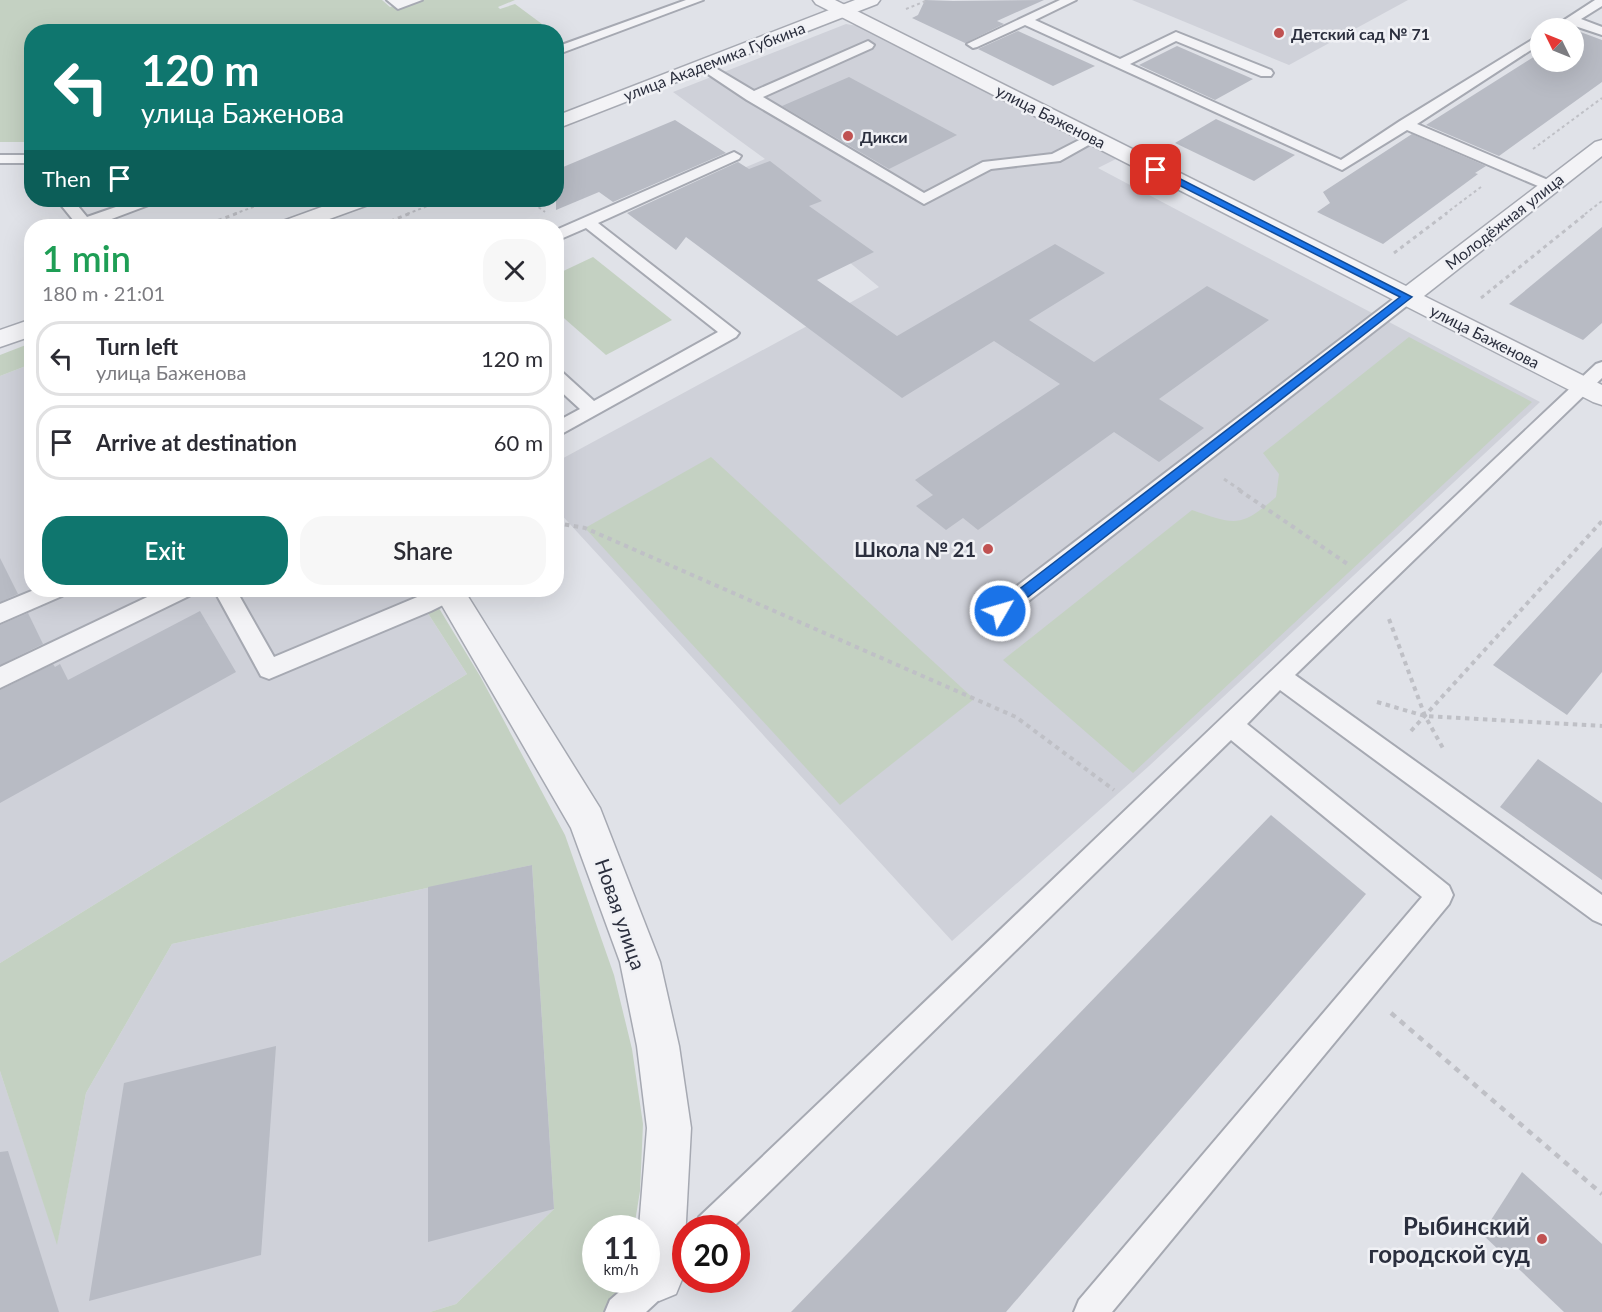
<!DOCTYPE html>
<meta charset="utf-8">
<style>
:root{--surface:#fff;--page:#f7f7f7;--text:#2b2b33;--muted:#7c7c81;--line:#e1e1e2;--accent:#0f766e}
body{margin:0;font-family:Lato,sans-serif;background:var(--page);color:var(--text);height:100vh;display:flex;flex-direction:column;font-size:22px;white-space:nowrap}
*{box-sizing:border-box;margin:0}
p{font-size:20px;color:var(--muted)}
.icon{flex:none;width:33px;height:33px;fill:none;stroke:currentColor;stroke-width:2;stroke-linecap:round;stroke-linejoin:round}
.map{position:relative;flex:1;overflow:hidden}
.panel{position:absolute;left:24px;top:219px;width:540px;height:378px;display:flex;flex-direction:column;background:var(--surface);border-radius:24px;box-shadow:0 6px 24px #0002}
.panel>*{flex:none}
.guide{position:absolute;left:24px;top:24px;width:540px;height:183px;border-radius:24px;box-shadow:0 6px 24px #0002;background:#0f766e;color:#fff;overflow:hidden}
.needle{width:39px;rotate:313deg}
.fabs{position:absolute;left:1530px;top:18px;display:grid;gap:12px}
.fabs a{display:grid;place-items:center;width:54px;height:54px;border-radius:50%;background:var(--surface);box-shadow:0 6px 24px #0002;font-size:30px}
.speed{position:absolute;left:582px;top:1215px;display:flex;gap:12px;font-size:30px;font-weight:700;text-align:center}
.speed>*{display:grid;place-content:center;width:78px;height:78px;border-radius:50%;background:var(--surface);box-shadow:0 6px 24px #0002;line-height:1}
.speed small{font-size:15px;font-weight:400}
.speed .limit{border:9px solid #d22;background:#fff;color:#111}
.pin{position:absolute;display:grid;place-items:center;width:51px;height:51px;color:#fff;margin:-26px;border-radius:12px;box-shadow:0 3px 9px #0006}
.me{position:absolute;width:66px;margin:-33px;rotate:52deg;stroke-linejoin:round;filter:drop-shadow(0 0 4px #0008)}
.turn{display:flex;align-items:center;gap:21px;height:126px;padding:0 18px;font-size:27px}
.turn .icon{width:78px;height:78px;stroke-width:2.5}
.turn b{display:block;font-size:42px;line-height:51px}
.then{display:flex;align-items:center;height:57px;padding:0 18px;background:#0003;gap:12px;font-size:22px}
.round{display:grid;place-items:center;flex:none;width:63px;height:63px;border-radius:24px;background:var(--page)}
.overview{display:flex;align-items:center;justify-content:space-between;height:102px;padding:0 18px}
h1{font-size:36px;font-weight:600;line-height:45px;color:#1e9e55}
.cta{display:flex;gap:12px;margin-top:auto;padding:12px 18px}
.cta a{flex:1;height:69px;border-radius:24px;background:var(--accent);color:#fff;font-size:24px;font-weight:600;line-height:69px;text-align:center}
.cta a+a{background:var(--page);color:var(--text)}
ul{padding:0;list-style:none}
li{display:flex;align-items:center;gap:18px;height:75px;margin:0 12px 9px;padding:0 6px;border:3px solid var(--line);border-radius:24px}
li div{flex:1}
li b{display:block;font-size:22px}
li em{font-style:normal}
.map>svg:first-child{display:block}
.built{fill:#cfd1d9}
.green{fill:#c4d1c2}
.building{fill:#b8bbc4}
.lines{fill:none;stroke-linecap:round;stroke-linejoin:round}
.service-casing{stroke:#a6a9b2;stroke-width:4}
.minor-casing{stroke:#a6a9b2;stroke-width:3}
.tertiary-casing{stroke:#a6a9b2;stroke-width:3}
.path-far3{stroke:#bfc0c6;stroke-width:2;stroke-dasharray:3 3;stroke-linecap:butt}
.path-far2{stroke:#bfc0c6;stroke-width:3;stroke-dasharray:4 4;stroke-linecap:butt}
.path-far1{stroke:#bfc0c6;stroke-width:4;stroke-dasharray:4.5 4.5;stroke-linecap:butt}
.path{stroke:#bfc0c6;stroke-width:4.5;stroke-dasharray:6 6;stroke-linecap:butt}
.service{fill:#f3f3f6;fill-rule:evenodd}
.minor{fill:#f3f3f6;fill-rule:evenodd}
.tertiary{fill:#f3f3f6;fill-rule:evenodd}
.route{fill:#1a73e8;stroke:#114b97;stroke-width:1.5}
.poi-dot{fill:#c05252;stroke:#f0f1f5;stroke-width:2}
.labels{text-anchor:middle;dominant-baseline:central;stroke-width:5;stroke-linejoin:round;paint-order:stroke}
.far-poi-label{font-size:16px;font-weight:bold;fill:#2b2f3e;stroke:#f0f1f5;text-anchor:start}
.far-street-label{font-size:16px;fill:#2b2f3e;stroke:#f0f1f5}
.poi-label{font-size:20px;font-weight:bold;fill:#2b2f3e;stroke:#f0f1f5;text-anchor:end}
.street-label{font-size:20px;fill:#2b2f3e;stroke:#f0f1f5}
.near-poi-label{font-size:24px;font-weight:bold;fill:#2b2f3e;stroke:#f0f1f5;text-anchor:end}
</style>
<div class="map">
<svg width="1602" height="1312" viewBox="0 0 1602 1312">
<rect width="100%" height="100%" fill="#e0e2e8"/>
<g class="built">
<polygon points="1132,0 1408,0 1289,65"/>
<polygon points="846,24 858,26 1116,159 1098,168 1540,402 1149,766 952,941 557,510 556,462 879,287 739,170 765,159 673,92"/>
<polygon points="31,364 32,590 413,590 467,674 0,963 0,376"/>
<polygon points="532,865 554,1209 456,1304 430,1312 0,1312 0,1071 57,1243 86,1093 172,944"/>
</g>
<g class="green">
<polygon points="0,0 382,0 390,7 416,0 515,0 498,7 500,9 515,4 542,24 516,32 32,32 31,142 0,142"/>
<polygon points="593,257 672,320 606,355 557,312 557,274"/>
<path d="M1409,337l123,65 -399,371 -130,-113 189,-150c44,15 48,18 84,-13l3,-23 -16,-21z"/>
<polygon points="31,343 31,364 0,376 0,355"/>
<polygon points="711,457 974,699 840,805 585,528"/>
<polygon points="413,590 428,590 480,676 565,835 614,975 632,1049 643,1124 640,1191 634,1228 596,1228 596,1280 626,1280 620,1312 430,1312 456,1304 554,1209 532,865 172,944 86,1093 57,1245 0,1071 0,963 467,674"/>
</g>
<g class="building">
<polygon points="925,0 953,1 1044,0 997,21 1004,24 965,43 912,18 918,15"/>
<polygon points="1575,30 1602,40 1602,82 1499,156 1426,125 1540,53 1540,62 1574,62"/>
<polygon points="1018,31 1095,66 1053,86 978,49"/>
<polygon points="1177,46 1253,79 1215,100 1139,65"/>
<polygon points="849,77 957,135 889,169 782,106"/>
<polygon points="1216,119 1295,155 1254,181 1175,143"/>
<polygon points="675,120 726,153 613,202 599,192 556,210 556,170"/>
<polygon points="1412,134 1486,166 1475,173 1478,174 1383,244 1317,212 1330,203 1323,192"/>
<polygon points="770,161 822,201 809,206 874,252 817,280 897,336 1055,244 1105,273 1029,320 1094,362 1207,286 1269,320 1159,399 1204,428 1159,462 1114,432 978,530 963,518 946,530 916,506 933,495 915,480 1060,384 994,341 902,398 686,237 676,250 627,213 738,162 749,169"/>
<polygon points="1602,227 1602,323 1583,340 1509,304"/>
<polygon points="1602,547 1602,672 1567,715 1493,665"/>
<polygon points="0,558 18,594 0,602"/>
<polygon points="200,611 236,672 0,803 0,690 53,664 55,667 60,664 68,680"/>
<polygon points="28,613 43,644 0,665 0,625"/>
<polygon points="1538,759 1602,803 1602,880 1500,807"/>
<polygon points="1271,815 1366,894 1006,1312 791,1312"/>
<polygon points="532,865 554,1209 428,1242 428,887"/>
<polygon points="276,1046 261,1255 89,1301 124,1083"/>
<polygon points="8,1151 59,1312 0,1312 0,1152"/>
<polygon points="1522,1172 1602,1244 1602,1312 1564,1312 1482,1234"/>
</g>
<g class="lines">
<g class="service-casing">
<g id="service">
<polygon points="387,0 422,0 398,9"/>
<polygon points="686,0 703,0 556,55 556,47"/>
<polygon points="1060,0 1076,0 1035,20 1120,59 1176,32 1271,70 1273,73 1271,76 1261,76 1176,41 1130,64 1341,160 1400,121 1540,35 1540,44 1417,124 1555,183 1557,186 1555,189 1545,189 1407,130 1342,170 1025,25 977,47 973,48 967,44"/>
<polygon points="1595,0 1602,0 1602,6 1581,19 1602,27 1602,35 1572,25 1566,28 1552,28"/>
<polygon points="868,41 874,45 872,48 763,97 924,193 983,162 1052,154 1089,135 1094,134 1101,138 1060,161 991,169 924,204 747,100 696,66 697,63 707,63 754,91"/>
<polygon points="734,152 741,156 739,159 598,223 739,333 736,337 556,437 556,422 580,409 556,387 556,370 562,372 594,401 718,332 586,228 556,241 556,230"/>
<rect x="0" y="155" width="32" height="8"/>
<polygon points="57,200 73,200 87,217 136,200 157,200 154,203 93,226 78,226"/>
<polygon points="1407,292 1413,293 1415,297 1413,301 1008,617 1000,620 992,617 989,611 992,605 1401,293"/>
<path d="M1602,362v16l-307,297 307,220v29l-9,-4 -313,-230 -33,34 202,162 4,9 -4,9 -337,408h-38l5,-12 343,-403 -191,-157 -499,488h-38l5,-11c299,-284 596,-571 897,-853z"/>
<polygon points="34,590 65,590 62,596 0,623 0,604"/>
<polygon points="162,590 192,590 189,596 0,688 0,667"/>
<polygon points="214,590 236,590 274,657 434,590 458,590 460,592 457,598 431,611 269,679 261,676"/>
<polygon points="686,1236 686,1275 646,1312 605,1312 610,1300 633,1280 646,1280 646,1267 675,1241"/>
</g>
</g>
<g class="minor-casing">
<g id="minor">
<polygon points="813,0 835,0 1406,286 1595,142 1602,140 1602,156 1424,296 1602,385 1602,405 1593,402 816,4"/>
<polygon points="433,590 464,590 600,808 660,962 679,1046 691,1128 683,1277 676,1294 659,1301 642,1294 636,1280 646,1280 646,1228 639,1228 647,1128 637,1046 620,962 571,828"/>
</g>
</g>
<g class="tertiary-casing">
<g id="tertiary">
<polygon points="855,0 880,0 877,4 556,129 556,116"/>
<polygon points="341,200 371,200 368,205 310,226 280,226 283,221"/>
<polygon points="32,319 32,336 0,347 0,330"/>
</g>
</g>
<g class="path-far3">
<polyline points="906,9 928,0"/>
<polyline points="1533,149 1602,98"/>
<polyline points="529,200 545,212"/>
<polyline points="234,214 267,202"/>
<polyline points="407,214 443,200"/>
<polyline points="1445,214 1481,187"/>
<polyline points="1585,214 1602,201"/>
</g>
<g class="path-far2">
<polyline points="383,224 411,213"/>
<polyline points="203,226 238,213"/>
<polyline points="1394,253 1447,213"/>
<polyline points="1481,298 1587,213"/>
<polyline points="1224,479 1242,491"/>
</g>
<g class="path-far1">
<polyline points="1239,490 1349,565"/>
<polyline points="556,523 585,528 1016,717 1114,790"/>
<polyline points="1389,619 1425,716 1444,750"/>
<polyline points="1377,702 1425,716 1602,726"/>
<polyline points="1411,731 1602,521"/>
</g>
<polyline class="path" points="1391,1013 1602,1194"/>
<use href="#service" class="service"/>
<use href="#minor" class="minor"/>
<use href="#tertiary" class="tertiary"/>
</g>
<polygon class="route" points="1153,168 1159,168 1412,297 1005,615 996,615 994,611 996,607 1400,297 1153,172"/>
<g class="poi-dot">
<circle cx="1279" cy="33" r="6"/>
<circle cx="848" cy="136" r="6"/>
<circle cx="988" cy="549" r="6"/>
<circle cx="1542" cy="1239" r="6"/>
</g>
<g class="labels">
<g class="far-poi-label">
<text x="1291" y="33">Детский сад № 71</text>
<text x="860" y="136">Дикси</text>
</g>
<g class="far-street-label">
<text transform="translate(714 61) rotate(-21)">улица Академика Губкина</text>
<text transform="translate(1051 116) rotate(27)">улица Баженова</text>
<text transform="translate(1504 221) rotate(-38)">Молодёжная улица</text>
<text transform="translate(1485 336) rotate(27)">улица Баженова</text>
</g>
<g class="poi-label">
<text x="976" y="549">Школа № 21</text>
</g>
<g class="street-label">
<text transform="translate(621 914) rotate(71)">Новая улица</text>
</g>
<g class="near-poi-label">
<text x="1530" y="1225">Рыбинский<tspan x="1530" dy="28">городской суд</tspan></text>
</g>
</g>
</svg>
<div class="fabs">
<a><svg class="needle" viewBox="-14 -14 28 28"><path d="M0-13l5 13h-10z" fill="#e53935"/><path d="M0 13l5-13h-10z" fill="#7c7c81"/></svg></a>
</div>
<div class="speed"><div>11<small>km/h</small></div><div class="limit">20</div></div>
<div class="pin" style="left:1156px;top:170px;background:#d93025"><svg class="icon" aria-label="arrive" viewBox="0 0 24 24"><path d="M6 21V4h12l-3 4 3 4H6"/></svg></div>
<svg class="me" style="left:1000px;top:611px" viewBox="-20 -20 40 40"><circle r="17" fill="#1a73e8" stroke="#fff" stroke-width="3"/><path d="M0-11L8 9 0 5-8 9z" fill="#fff"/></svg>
<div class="guide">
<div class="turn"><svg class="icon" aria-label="left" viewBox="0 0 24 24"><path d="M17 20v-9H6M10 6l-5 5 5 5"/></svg><div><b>120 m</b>улица Баженова</div></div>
<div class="then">Then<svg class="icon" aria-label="arrive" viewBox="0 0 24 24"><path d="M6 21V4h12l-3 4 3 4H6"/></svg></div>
</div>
<section class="panel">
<div class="overview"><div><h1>1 min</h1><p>180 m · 21:01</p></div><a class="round"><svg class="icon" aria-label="close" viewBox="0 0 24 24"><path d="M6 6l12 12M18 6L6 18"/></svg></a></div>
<ul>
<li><svg class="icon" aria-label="left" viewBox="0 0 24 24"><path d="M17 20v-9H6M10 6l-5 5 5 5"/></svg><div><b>Turn left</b><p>улица Баженова</p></div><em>120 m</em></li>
<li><svg class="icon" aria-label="arrive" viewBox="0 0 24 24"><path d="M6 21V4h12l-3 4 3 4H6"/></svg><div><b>Arrive at destination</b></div><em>60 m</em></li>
</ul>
<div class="cta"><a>Exit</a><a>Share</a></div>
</section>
</div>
